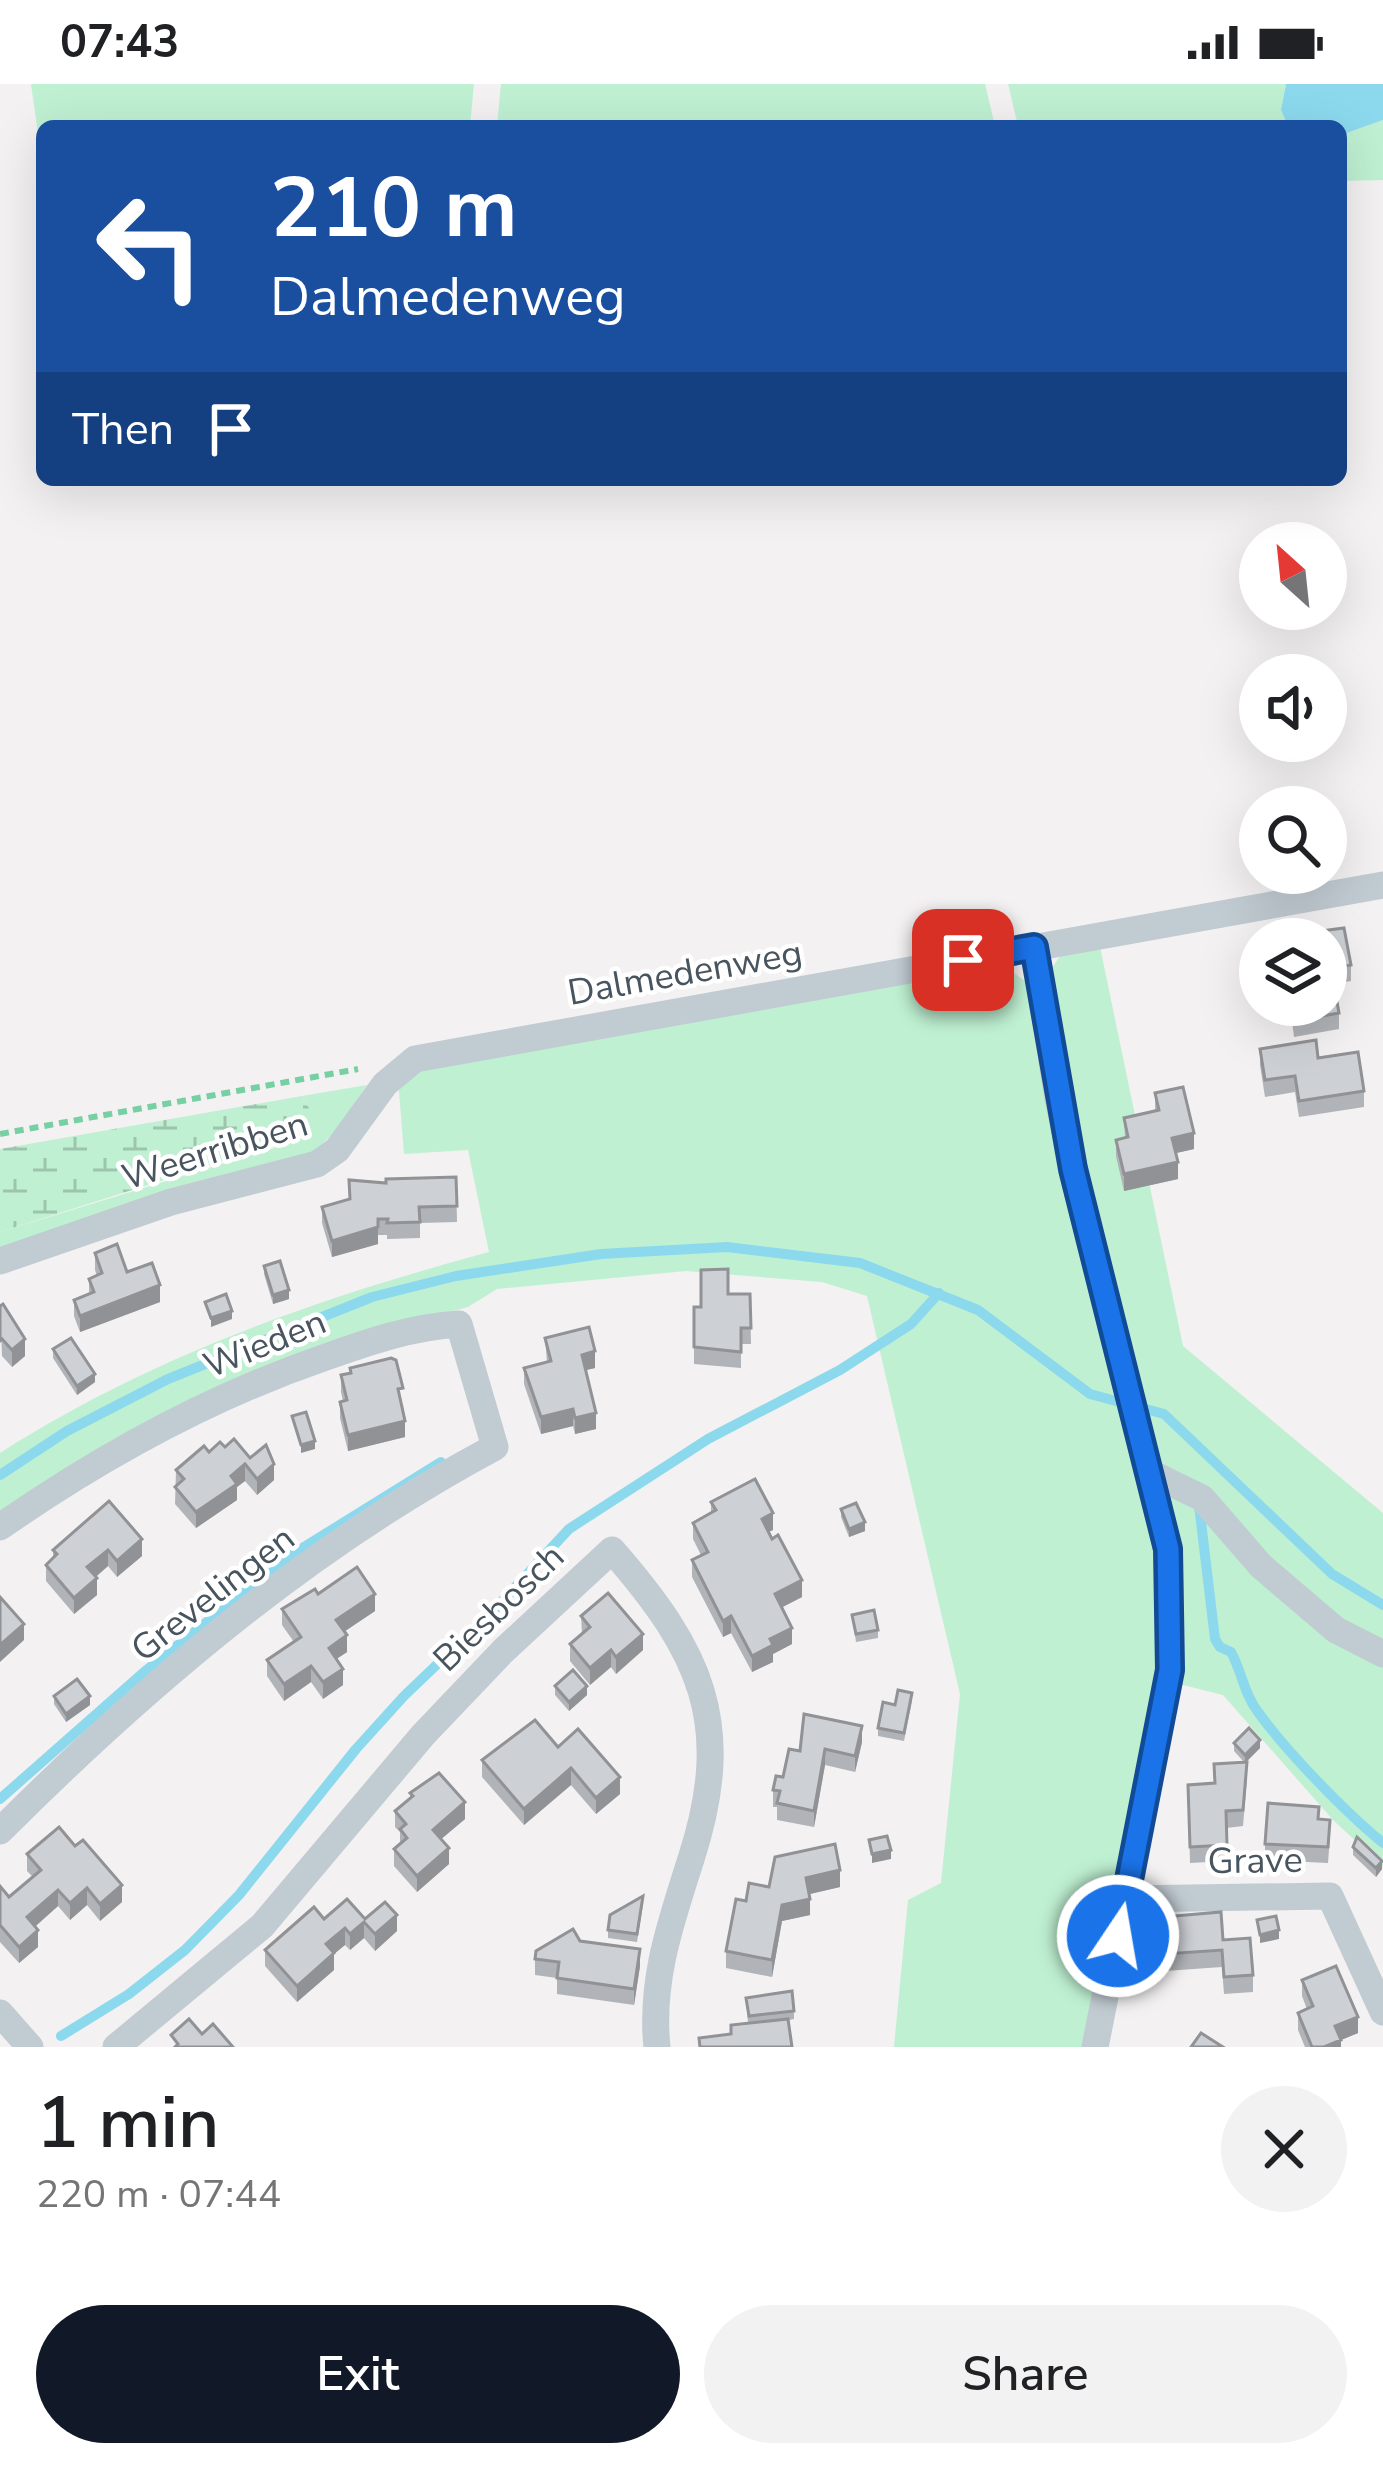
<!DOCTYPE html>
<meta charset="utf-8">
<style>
:root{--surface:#fff;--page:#f2f2f2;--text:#202124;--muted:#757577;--accent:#111827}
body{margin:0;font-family:"Nunito Sans",sans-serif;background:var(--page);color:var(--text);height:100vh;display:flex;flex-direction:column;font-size:45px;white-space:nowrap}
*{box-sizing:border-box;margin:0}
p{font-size:39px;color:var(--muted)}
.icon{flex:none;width:66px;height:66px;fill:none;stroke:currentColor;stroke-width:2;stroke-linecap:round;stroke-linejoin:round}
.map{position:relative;height:1963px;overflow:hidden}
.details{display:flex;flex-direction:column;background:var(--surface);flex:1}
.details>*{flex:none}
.top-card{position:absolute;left:36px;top:36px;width:1311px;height:366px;border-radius:18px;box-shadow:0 12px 48px #0002;background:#1a4fa0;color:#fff;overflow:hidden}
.needle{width:78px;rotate:333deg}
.buttons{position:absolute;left:1239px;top:438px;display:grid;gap:24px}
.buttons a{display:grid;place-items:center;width:108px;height:108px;border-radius:50%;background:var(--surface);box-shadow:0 12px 48px #0002;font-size:60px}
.pin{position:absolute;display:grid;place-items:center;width:102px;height:102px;color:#fff;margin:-51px;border-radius:24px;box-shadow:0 6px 18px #0006}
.me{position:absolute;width:132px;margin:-66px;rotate:12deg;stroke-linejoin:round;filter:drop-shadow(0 0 9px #0008)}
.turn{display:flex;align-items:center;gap:42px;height:252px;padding:0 36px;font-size:54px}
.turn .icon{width:156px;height:156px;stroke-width:2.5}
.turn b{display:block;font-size:84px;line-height:102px}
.then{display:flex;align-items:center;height:114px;padding:0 36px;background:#0003;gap:24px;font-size:45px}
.round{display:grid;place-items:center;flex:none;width:126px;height:126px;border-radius:63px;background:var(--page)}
.head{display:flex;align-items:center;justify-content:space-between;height:204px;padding:0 36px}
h1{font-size:72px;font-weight:600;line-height:90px}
.primary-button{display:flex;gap:24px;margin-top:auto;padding:24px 36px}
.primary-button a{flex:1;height:138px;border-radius:72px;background:var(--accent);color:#fff;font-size:48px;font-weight:600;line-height:138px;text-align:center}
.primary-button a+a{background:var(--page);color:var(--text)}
.status{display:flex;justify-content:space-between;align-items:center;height:84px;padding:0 60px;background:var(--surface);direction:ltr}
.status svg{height:33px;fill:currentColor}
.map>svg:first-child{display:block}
.grass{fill:#bff0d2}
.wetland{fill:url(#wetland-marsh)}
.water{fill:#8cd9ed}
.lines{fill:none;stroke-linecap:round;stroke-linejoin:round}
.stream{stroke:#8cd9ed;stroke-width:10}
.path{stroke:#77cfa4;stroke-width:6;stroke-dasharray:9 6;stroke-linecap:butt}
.minor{stroke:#c1cbd2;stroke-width:27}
.wall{fill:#b0b3b7}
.shaded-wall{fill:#909295}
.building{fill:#cdd0d5;stroke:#909295;stroke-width:3}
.route-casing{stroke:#114b97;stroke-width:30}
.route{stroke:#1a73e8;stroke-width:21}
.labels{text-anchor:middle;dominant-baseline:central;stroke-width:9;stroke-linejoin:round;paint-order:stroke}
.street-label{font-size:36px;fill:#48545e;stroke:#fff}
</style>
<div class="status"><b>07:43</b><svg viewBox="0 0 49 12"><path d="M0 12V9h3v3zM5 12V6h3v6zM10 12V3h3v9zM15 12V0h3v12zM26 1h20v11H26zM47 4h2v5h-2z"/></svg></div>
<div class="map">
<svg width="1383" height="1963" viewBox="0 0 1383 1963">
<defs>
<pattern id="wetland-marsh" width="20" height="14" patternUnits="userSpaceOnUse" patternTransform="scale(3)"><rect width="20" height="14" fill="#bff0d2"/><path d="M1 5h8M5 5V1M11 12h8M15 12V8" fill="none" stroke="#9dc5ae"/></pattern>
</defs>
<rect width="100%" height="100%" fill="#f3f1f1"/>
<g class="grass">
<polygon points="31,0 474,0 470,42 42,42 42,77"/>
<polygon points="501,0 985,0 995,42 497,42"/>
<polygon points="1008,0 1286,0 1281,26 1288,42 1018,42"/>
<polygon points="1383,36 1383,96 1341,97 1341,51"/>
<polygon points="1099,858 1183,1262 1383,1429 1383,1782 1334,1737 1223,1611 1175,1599 1179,1554 1075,1055 1050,887 1060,872"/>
<path d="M999,878l30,22 126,529 7,140 -75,394h-193l14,-147 33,-17 19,-189 -93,-398 -45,-14 -136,-11 -189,18 -29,18 -91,24 -377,183v-61c152,-97 316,-154 489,-201l-21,-102 -64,4 -6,-75 19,-12z"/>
<polygon points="367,1001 338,1045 313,1069 0,1165 0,1148 274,1064 310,1026 302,1012"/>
</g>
<polygon class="wetland" points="302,1012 310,1026 302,1052 0,1148 0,1065"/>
<polygon class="water" points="1286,0 1383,0 1383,36 1341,51 1341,42 1288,42 1281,26"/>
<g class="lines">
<g class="stream">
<polyline points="0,1391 67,1347 168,1295 372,1213 456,1192 601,1170 727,1163 860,1179 978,1226 1090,1310 1164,1330 1332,1490 1383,1521"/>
<path d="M1199,1421l16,134 5,8 11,5c11,20 13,42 27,60 29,40 87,100 125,131"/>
<polyline points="0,1715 143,1589 288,1473 441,1378"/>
<polyline points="61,1952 129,1910 185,1866 239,1811 356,1665 404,1612 494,1526 569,1445 708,1355 840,1286 911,1240 939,1209"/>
</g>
<polyline class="path" points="0,1050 358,985"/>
<g class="minor">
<polyline points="1034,863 1058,1015 1081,1120 1168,1465 1170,1587 1095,1963"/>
<polyline points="0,1177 171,1118 317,1080 337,1066 385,1000 415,975 1383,801"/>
<polyline points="1151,1389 1202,1414 1261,1482 1336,1546 1383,1570"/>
<path d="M0,1443c102,-71 209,-130 326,-170 45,-16 86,-30 133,-33l36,123c-185,99 -347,236 -495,384"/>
<polyline points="1125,1815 1330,1812 1383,1928"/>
<polyline points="0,1929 30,1963"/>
<path d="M116,1963l146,-121 161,-191 80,-84 109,-101c89,102 123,173 79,309 -20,63 -41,121 -34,188"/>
</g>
</g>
<g class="wall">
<polygon points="1326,855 1351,881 1351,897 1334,900 1339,929 1339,945 1294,953 1290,921 1326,921"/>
<polygon points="1260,965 1318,974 1364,1007 1364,1023 1299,1033 1295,1008 1265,1013 1260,981"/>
<polygon points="1155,1009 1194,1065 1176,1069 1178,1095 1124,1107 1116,1072 1116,1056 1125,1054 1124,1034 1155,1027"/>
<polygon points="456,1093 457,1138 420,1139 420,1154 387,1155 387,1151 378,1151 378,1160 332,1173 322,1139 322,1123 349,1115 386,1099"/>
<polygon points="95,1169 127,1188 160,1218 80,1248 74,1232 74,1216 89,1210 89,1195 97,1192 95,1186"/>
<polygon points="264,1182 289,1215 273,1220 264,1190"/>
<polygon points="728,1210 750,1210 751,1260 741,1260 741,1284 694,1280 694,1223 701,1223"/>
<polygon points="0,1222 25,1272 12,1283 2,1272"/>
<polygon points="545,1254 595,1284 586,1286 596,1345 575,1350 573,1342 541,1350 524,1300 524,1284 547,1278"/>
<polygon points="53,1265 95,1298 77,1311 53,1274"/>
<polygon points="350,1284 403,1321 405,1353 348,1367 340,1334 340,1318 343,1317 341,1308 341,1291 350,1289"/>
<polygon points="225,1363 250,1374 274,1396 257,1411 245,1397 237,1403 237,1416 196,1444 175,1420 176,1386 209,1368"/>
<polygon points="109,1417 142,1472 117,1493 108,1482 96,1493 97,1511 74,1530 46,1497 46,1481 53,1475 53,1466"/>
<polygon points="711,1418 773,1446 768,1448 802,1513 782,1523 792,1560 773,1570 773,1578 752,1588 731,1549 723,1553 692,1493 692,1476 701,1471 693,1455 693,1439 711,1429"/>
<polygon points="841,1425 865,1447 849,1453 841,1433"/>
<polygon points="318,1510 375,1527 344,1548 347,1568 336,1575 343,1601 323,1615 311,1598 284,1617 267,1592 267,1576 294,1558 282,1541 282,1525"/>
<polygon points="852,1531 878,1546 878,1554 856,1558"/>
<polygon points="581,1532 643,1566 616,1590 611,1583 590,1601 570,1577 570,1560 582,1550"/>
<polygon points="555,1602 587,1611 569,1627 555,1611"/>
<polygon points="54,1612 90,1621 66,1638 54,1620"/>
<polygon points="912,1617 904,1657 878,1652 878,1644 895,1621"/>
<polygon points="862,1658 855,1688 825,1681 814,1743 777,1736 777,1723 773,1723 773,1706 800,1667"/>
<polygon points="1234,1659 1260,1664 1246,1678 1247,1695 1243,1742 1226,1744 1227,1777 1190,1779 1188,1701 1214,1699 1244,1678 1234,1667"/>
<polygon points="558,1663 620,1710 596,1730 571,1701 524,1741 482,1693 482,1676"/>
<polygon points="410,1709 465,1735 441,1755 449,1780 417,1808 394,1782 394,1765 400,1760 400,1748 395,1743 395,1727 410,1714"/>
<polygon points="1319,1735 1330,1752 1328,1779 1265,1776 1265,1760"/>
<polygon points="1353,1763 1382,1785 1376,1793 1353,1771"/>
<polygon points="27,1770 122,1818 100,1837 87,1821 70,1836 58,1822 35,1842 38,1863 19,1879 0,1858 0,1802 9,1813 33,1793 27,1787"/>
<polygon points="769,1803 840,1803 809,1810 810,1831 782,1837 772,1893 726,1884 726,1867"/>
<polygon points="643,1820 637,1858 608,1854 608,1846"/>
<polygon points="1163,1833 1223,1856 1253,1891 1253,1908 1224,1910 1222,1883 1165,1887"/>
<polygon points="324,1835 365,1835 397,1847 375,1867 364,1854 350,1866 345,1861 334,1870 334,1886 297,1918 265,1882 265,1866"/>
<polygon points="580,1857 640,1882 634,1921 557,1910 557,1894 535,1891 535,1875"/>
<polygon points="1302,1896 1358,1949 1341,1956 1341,1963 1305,1963 1298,1946 1298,1929 1307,1925 1302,1912"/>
<polygon points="746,1914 794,1927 794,1935 789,1936 792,1963 699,1963 699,1954 731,1950 748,1939"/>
</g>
<g class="shaded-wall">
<polygon points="1194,1049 1194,1065 1172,1070 1172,1054"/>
<polygon points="1178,1078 1178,1095 1124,1107 1124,1090"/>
<polygon points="378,1143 378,1160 332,1173 332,1157"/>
<polygon points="160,1201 160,1218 80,1248 80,1232"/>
<polygon points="289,1206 289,1215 273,1220 273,1211"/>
<polygon points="232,1227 232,1235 211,1243 211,1234"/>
<polygon points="25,1255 25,1272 12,1283 12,1266"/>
<polygon points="595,1267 595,1284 582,1287 582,1271"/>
<polygon points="95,1290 95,1298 77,1311 77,1302"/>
<polygon points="573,1325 573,1342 541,1350 541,1333"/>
<polygon points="596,1329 596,1345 575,1350 575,1334"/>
<polygon points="405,1337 405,1353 348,1367 348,1351"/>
<polygon points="315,1357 315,1365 301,1369 301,1361"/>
<polygon points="245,1380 245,1397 237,1403 237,1416 196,1444 196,1428"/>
<polygon points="274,1380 274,1396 257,1411 257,1395"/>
<polygon points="773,1429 773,1446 762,1451 762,1435"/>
<polygon points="865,1438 865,1447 849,1453 849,1445"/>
<polygon points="142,1455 142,1472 117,1493 117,1477"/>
<polygon points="108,1466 108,1482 87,1500 87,1483"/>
<polygon points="97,1494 97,1511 74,1530 74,1514"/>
<polygon points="802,1496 802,1513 775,1527 775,1510"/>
<polygon points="375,1510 375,1527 336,1553 336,1536"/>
<polygon points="731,1532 731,1549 723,1553 723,1537"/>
<polygon points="24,1540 24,1556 0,1578 0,1561"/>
<polygon points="792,1544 792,1560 773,1570 773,1578 752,1588 752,1572 770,1555"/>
<polygon points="643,1550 643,1566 616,1590 616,1573"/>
<polygon points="347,1551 347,1568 329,1580 329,1564"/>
<polygon points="611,1566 611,1583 590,1601 590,1584"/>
<polygon points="311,1582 311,1598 284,1617 284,1600"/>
<polygon points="343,1585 343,1601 323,1615 323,1598"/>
<polygon points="587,1602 587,1611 569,1627 569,1618"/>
<polygon points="90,1612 90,1621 66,1638 66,1630"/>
<polygon points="862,1642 862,1658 855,1688 855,1672"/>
<polygon points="1260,1656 1260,1664 1245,1679 1245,1671"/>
<polygon points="825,1665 825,1681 814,1743 814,1727"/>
<polygon points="571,1684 571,1701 524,1741 524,1725"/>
<polygon points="620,1693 620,1710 596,1730 596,1714"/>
<polygon points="465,1718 465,1735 433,1762 433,1746"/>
<polygon points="449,1764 449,1780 417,1808 417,1792"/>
<polygon points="891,1766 891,1775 872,1779 872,1770"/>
<polygon points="1382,1777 1382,1785 1376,1793 1376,1784"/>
<polygon points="840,1786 840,1803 806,1811 806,1794"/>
<polygon points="122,1801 122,1818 100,1837 100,1820"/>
<polygon points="87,1804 87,1821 70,1836 70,1819"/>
<polygon points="58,1806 58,1822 27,1850 27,1833"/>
<polygon points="810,1815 810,1831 782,1837 772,1893 772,1876 782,1821"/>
<polygon points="397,1831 397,1847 375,1867 375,1850"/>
<polygon points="364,1838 364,1854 350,1866 350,1850"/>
<polygon points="345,1844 345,1861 334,1870 334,1886 297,1918 297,1902 326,1860"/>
<polygon points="38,1846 38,1863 19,1879 19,1863"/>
<polygon points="1279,1846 1279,1855 1260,1859 1260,1851"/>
<polygon points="640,1865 640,1882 634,1921 634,1905"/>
<polygon points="1358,1933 1358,1949 1341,1956 1341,1963 1324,1963 1335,1942"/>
</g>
<g class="building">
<polygon points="1344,844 1351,881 1331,884 1339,929 1294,937 1292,921 1326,921 1326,855 1291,855 1291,851"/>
<polygon points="1316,956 1318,974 1358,968 1364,1007 1299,1017 1295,992 1265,996 1260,965"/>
<polygon points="1183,1003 1194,1049 1172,1054 1178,1078 1124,1090 1116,1056 1128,1053 1124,1034 1159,1026 1155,1009"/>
<polygon points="456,1093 457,1122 419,1123 420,1138 387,1139 388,1135 378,1135 378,1143 332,1157 322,1123 350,1115 349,1096 386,1099 386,1095"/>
<polygon points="117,1160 127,1188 152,1179 160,1201 80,1232 74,1216 94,1208 89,1195 102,1189 95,1169"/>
<polygon points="280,1177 289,1206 273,1211 264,1182"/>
<polygon points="728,1185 728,1210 750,1210 751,1244 741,1244 741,1268 694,1263 694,1223 701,1223 701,1186"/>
<polygon points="226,1210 232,1227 211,1234 205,1218"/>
<polygon points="3,1220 25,1255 12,1266 2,1255 0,1257 0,1222"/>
<polygon points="589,1243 595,1267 582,1271 596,1329 575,1334 573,1325 541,1333 524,1284 551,1277 545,1254"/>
<polygon points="71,1254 95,1290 77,1302 53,1265"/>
<polygon points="391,1274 396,1276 403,1304 398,1305 405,1337 348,1351 340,1318 347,1316 341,1291 351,1289 350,1284"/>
<polygon points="306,1328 315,1357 301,1361 292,1332"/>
<polygon points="234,1355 250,1374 266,1361 274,1380 257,1395 245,1380 231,1392 237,1400 196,1428 175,1403 184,1395 176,1386 204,1362 209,1368 220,1358 225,1363"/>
<polygon points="755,1395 773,1429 762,1435 772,1455 778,1451 802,1496 775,1510 792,1544 770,1555 773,1561 752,1572 731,1532 723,1537 692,1476 708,1468 693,1439 716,1426 711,1418"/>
<polygon points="109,1417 142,1455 117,1477 108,1466 87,1483 97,1494 74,1514 46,1481 57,1470 53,1466"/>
<polygon points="856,1419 865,1438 849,1445 841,1425"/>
<polygon points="357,1483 375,1510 336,1536 347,1551 329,1564 343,1585 323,1598 311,1582 284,1600 267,1576 301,1553 282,1525 315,1505 318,1510"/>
<polygon points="608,1509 643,1550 616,1573 611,1566 590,1584 570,1560 590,1543 581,1532"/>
<polygon points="0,1513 24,1540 0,1561"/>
<polygon points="874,1526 878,1546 856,1550 852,1531"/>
<polygon points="573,1586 587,1602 569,1618 555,1602"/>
<polygon points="77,1595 90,1612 66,1630 54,1612"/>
<polygon points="898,1606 912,1609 904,1649 878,1644 883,1618 895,1621"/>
<polygon points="804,1630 862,1642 855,1672 825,1665 814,1727 777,1719 780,1707 773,1706 776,1692 783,1693 789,1665 800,1667"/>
<polygon points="535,1636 558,1663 578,1645 620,1693 596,1714 571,1684 524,1725 482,1676"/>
<polygon points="1249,1644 1260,1656 1245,1671 1234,1659"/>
<polygon points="1247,1678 1243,1726 1226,1727 1227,1761 1190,1763 1188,1701 1215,1699 1214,1680"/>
<polygon points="439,1689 465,1718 433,1746 449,1764 417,1792 394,1765 407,1754 400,1745 406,1740 395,1727 413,1712 410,1709"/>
<polygon points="1268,1719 1319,1723 1318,1735 1330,1736 1328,1763 1265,1760"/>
<polygon points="59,1743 75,1762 83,1756 122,1801 100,1820 87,1804 70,1819 58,1806 27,1833 38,1846 19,1863 0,1841 0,1802 9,1813 41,1786 27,1770"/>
<polygon points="887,1752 891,1766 872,1770 869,1756"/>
<polygon points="1357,1753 1382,1777 1376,1784 1353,1763"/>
<polygon points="835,1760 840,1786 806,1794 810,1815 782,1821 772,1876 726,1867 736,1815 746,1817 749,1799 769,1803 775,1773"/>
<polygon points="643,1812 637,1850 608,1846 610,1831"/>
<polygon points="347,1815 365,1835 385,1818 397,1831 375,1850 364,1838 350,1850 345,1844 326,1860 334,1869 297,1902 265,1866 314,1823 324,1835"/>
<polygon points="1221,1828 1223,1856 1250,1854 1253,1891 1224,1893 1222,1866 1165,1870 1163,1833"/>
<polygon points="1276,1832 1279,1846 1260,1851 1257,1836"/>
<polygon points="573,1845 580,1857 640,1865 634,1905 557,1894 559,1878 535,1875 536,1867"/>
<polygon points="1336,1882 1358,1933 1335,1942 1341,1956 1324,1963 1312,1963 1298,1929 1313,1922 1302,1896"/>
<polygon points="792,1907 794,1927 749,1932 746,1914"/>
<polygon points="189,1935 202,1950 213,1940 233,1963 175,1963 178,1960 171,1951"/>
<polygon points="788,1935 792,1963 700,1963 699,1954 731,1950 731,1941"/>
<polygon points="1201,1949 1223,1963 1191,1963"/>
</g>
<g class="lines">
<g class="route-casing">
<polyline id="route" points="963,876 1034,863 1073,1085 1168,1465 1170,1586 1118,1852"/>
</g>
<use href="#route" class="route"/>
</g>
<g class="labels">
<g class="street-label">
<text transform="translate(685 889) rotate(-10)">Dalmedenweg</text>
<text transform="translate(215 1067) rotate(-17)">Weerribben</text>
<text transform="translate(265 1260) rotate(-22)">Wieden</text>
<text transform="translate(213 1510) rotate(-38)">Grevelingen</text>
<text transform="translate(499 1524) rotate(-44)">Biesbosch</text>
<text transform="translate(1255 1777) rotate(-1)">Grave</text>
</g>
</g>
</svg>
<div class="buttons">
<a><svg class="needle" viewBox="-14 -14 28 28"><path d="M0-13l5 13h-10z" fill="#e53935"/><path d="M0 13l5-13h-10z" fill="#757577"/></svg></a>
<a><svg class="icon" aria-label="sound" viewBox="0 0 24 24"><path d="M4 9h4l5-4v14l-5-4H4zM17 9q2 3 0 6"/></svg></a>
<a><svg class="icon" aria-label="search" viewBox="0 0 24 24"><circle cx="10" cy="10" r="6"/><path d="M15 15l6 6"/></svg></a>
<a><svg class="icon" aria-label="layers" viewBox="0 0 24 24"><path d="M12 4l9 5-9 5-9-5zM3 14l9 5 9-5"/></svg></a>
</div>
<div class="pin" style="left:963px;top:876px;background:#d93025"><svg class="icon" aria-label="arrive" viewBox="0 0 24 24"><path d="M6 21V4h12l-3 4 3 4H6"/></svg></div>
<svg class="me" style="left:1118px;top:1852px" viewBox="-20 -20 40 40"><circle r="17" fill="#1a73e8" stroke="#fff" stroke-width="3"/><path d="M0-11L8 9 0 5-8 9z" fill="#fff"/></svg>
<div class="top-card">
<div class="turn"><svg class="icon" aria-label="left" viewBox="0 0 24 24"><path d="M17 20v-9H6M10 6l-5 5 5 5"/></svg><div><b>210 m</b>Dalmedenweg</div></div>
<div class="then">Then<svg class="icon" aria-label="arrive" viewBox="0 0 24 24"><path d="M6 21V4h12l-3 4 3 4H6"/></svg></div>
</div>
</div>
<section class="details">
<div class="head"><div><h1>1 min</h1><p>220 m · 07:44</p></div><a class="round"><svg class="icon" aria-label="close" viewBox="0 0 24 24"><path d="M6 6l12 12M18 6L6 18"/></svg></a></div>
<div class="primary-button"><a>Exit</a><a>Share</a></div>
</section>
